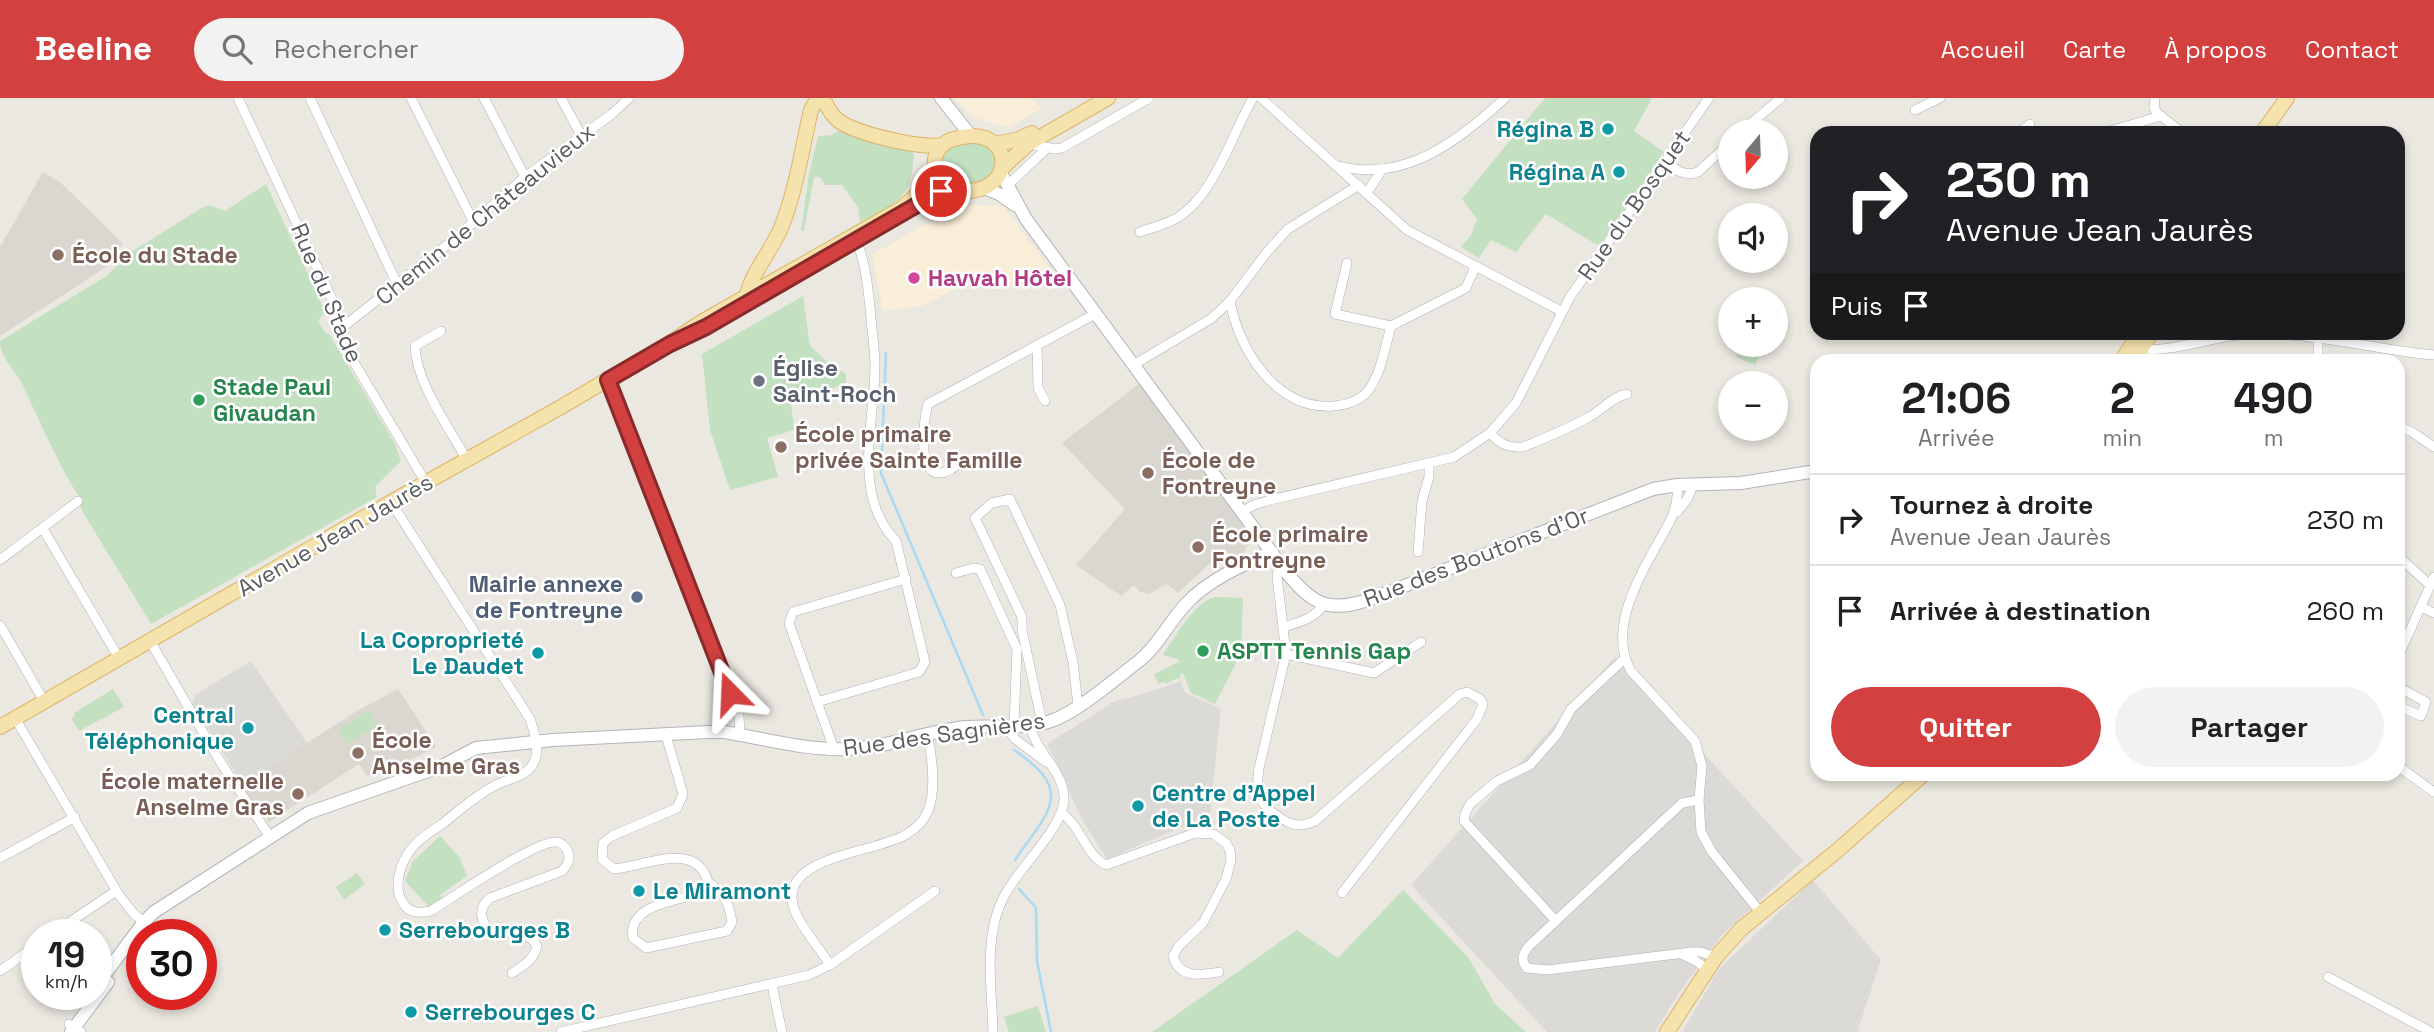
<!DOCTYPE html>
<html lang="fr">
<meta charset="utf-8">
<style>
:root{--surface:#fff;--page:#f2f2f2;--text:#202124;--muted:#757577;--line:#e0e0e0;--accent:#d24040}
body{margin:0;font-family:"Space Grotesk",sans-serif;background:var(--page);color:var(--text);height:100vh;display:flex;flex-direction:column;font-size:26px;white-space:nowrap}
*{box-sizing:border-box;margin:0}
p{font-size:23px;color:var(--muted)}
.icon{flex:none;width:38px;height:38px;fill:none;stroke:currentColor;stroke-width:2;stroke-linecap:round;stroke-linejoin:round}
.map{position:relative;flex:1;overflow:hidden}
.panel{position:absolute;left:1810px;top:256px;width:595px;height:427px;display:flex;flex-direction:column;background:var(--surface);border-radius:21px;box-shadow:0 4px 10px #0003}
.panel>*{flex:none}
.banner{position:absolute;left:1810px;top:28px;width:595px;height:214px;border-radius:21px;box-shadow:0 4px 10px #0003;background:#202124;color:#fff;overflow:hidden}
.needle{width:46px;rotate:199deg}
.tools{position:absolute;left:1718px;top:21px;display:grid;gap:14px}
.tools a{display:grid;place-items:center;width:70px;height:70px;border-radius:50%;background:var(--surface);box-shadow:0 4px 10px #0003;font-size:35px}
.speed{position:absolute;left:21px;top:821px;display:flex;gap:14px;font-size:35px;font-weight:700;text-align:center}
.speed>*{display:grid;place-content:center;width:91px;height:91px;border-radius:50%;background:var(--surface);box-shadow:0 4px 10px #0003;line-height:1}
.speed small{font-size:18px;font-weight:400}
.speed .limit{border:10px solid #d22;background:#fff;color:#111}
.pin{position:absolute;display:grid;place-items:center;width:60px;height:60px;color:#fff;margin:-30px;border:4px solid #fff;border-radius:50%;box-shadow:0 2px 7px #0007}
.me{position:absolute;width:77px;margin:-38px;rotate:339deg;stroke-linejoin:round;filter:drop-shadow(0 0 5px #0008)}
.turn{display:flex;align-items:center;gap:24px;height:147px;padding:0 21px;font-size:32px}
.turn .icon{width:91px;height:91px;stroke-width:2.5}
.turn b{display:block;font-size:49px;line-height:60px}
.then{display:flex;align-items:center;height:66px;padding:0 21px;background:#0003;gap:14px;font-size:26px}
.eta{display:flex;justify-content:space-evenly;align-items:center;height:119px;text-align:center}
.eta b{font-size:42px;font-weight:700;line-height:49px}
.cta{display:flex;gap:14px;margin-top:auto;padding:14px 21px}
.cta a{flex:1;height:80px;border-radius:42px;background:var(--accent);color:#fff;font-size:28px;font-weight:700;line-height:80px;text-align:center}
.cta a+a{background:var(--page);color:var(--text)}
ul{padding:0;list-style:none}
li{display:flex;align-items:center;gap:21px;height:91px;padding:0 21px;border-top:2px solid var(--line)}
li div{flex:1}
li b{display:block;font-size:26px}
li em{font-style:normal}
header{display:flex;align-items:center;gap:42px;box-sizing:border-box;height:98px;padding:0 35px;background:var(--accent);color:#fff}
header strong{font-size:33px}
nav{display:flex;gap:38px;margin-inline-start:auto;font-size:24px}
.search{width:490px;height:63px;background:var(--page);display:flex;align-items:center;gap:18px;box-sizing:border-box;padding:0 24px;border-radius:38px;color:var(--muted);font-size:26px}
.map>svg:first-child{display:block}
.commercial{fill:#f9efd9}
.industrial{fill:#dcdad6}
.education{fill:#dad7d0}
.green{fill:#c3e0c1}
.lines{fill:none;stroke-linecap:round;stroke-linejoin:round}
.stream{stroke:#a9d9f3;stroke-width:2.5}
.street-casing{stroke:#afb2b5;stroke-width:10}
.secondary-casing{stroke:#b1b4b7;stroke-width:14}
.primary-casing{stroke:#deb367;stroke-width:16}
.street{stroke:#fff;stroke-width:9}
.secondary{stroke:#fff;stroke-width:12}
.primary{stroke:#f4e3ad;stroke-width:14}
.route-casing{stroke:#882a2a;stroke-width:18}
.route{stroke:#d24040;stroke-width:12}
.culture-dot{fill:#0f9aa8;stroke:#fff;stroke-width:2.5}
.education-dot{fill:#8d6e63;stroke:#fff;stroke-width:2.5}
.hotel-dot{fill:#d1479c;stroke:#fff;stroke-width:2.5}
.worship-dot{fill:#6b7280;stroke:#fff;stroke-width:2.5}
.leisure-dot{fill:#2e9e5b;stroke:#fff;stroke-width:2.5}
.service-dot{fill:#5c6f8a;stroke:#fff;stroke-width:2.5}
.labels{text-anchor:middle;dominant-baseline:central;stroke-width:5;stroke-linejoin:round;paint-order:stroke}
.culture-label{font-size:23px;font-weight:bold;fill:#0d838f;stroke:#fff;text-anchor:end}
.street-label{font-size:23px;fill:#5a5d60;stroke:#fff}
.education-label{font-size:23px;font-weight:bold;fill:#785e54;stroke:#fff;text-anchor:start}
.hotel-label{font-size:23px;font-weight:bold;fill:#b23c85;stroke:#fff;text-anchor:start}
.worship-label{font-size:23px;font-weight:bold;fill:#5b616d;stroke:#fff;text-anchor:start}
.leisure-label{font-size:23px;font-weight:bold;fill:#27864d;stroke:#fff;text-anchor:start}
.service-label{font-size:23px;font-weight:bold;fill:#4e5e75;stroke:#fff;text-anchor:end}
</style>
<header>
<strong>Beeline</strong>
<div class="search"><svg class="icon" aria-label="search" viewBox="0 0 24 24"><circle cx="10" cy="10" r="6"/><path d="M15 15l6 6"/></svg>Rechercher</div>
<nav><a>Accueil</a><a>Carte</a><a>À propos</a><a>Contact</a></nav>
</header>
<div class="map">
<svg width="2434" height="934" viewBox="0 0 2434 934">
<rect width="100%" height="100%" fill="#ebe8e1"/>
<g class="commercial">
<polygon points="953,0 1031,0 1042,10 1009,29 1003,29 974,19"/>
<polygon points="959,107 1003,108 1053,175 1002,190 965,186 922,208 883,213 872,157"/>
</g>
<g class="industrial">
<polygon points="1615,559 1803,763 1722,837 1681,892 1655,934 1547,934 1411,787"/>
<polygon points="251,563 307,645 242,686 193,606 195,597"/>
<polygon points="1181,583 1184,594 1221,611 1210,717 1107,761 1081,720 1055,661 1047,646 1115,603 1143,596"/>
<polygon points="1813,782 1881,862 1858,932 1859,934 1682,934 1719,871"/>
</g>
<g class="education">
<polygon points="43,74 61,85 123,146 109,166 102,172 0,238 0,149"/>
<polygon points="1140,285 1249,434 1250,442 1245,453 1232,461 1225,451 1178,495 1167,486 1149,496 1140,494 1134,487 1121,498 1076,467 1125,411 1062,345"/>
<polygon points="398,591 436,649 404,665 367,678 359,666 269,724 260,709 254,712 238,687 243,686 357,613"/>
</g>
<g class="green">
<polygon points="1545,0 1652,0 1634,33 1664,54 1599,148 1546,116 1516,154 1491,142 1479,160 1461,149 1471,137 1477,121 1462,101"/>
<path d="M838,33l40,10 36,12c-3,47 -15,49 -54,69l-2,-15 -16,-22h-17l-5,-8h-6l-10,54h-3l8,-57 9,-38 14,-1z"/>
<path d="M972,44c42,7 23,51 -18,40l-12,-12 2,-18 10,-7z"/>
<path d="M266,86l59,127 -7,10 8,13h3l66,110 6,17 -26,26 2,10 -226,127 -67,-110 -6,-12 3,-2c-24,-37 -40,-77 -59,-116 -7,-15 -22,-26 -22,-43l108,-66 17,-19 78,-49 6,-2 16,6z"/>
<polygon points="926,105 926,112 866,147 867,140"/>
<polygon points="819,167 822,172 732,224 728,219"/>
<polygon points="803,198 810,248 829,266 846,276 846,285 791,305 794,332 767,340 778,379 730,392 710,332 702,256"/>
<polygon points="1742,247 1764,247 1755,267 1736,259"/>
<path d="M1215,499l28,1 -2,49 -3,12 -23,45 -24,-11 -8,-20 -3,1 1,3 -16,7 -1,-3 -6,3 -4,-10 25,-12 -1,-3 -15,-4c11,-17 32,-54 52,-58z"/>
<polygon points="113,591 124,609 79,633 71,620 75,618 74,615"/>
<polygon points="369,613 378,627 347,646 338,632"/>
<polygon points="440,738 460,760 467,778 440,797 442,801 429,809 405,783 413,763"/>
<polygon points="357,775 365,786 344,802 336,789"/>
<polygon points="1403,792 1468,859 1495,906 1526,934 1152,934 1297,832 1338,860"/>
<polygon points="1038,908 1046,934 1009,934 1004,919"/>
</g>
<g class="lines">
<g class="stream">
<polyline points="886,255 881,375 983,617"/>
<path d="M1014,652c62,42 35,60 1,110"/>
<polyline points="1019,791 1036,810 1037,863 1051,934"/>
</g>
<g class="street-casing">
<g id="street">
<polyline points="238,0 338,214 340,239 343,246 426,385"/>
<polyline points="310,0 397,186"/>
<polyline points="411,0 474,125"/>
<polyline points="484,0 525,79"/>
<polyline points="561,0 581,37"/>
<polyline points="1261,0 1407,132 1559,212 1561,215"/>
<polyline points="2155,0 2154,10 2157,15 2183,35"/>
<polyline points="1915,12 1940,0"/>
<polyline points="1742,33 1781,0"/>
<polyline points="2018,35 2030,26"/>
<polyline points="2103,35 2161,18"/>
<polyline points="1030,46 1055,51 1062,50 1149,0"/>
<path d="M1665,63c11,9 19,16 33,11l33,-30"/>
<path d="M1339,68c65,17 120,-25 166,-68"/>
<polyline points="1007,88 1047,50"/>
<polyline points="1367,95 1381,73"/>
<path d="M1140,134c12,-4 26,-8 37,-14 37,-22 55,-84 76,-120"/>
<polyline points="1347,165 1335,216 1391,228"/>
<path d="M1230,203c9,49 46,109 103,105 12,-1 26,-5 34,-14 14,-17 18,-45 24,-66l75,-38 9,-21"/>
<polyline points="339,232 452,143 525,79 612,16 629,0"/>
<path d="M441,233l-26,15c1,37 34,81 52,114"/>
<polyline points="1037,247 1038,290 1045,303"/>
<path d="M2140,249c12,9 71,-8 89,-11 69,-9 137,13 205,19"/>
<polyline points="2318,262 2318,239"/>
<polyline points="1135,266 1212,220 1230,203 1267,154 1288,131 1359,87"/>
<polyline points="608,282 739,618 740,637"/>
<polyline points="2398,328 2412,334 2434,349"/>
<path d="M1490,335c10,11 18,15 33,14 22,-9 45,-18 66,-30 13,-7 24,-21 38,-23"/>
<path d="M965,361c-7,5 -17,14 -24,14 -25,3 -17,-55 -13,-69l169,-91"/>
<path d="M1677,387c3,25 -11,43 -23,65 -19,34 -45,83 -23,121l64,70 7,25 -3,34 2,32 11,20 49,61"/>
<path d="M391,404l139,217c5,15 11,33 2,47 -9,12 -26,13 -38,20 -19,10 -35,25 -52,38 -10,7 -22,14 -30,24 -11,13 -20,39 -9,55 7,11 17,10 28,8 20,-13 106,-71 125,-69 5,0 10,5 12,10 3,8 -1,13 -6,19l-72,27c-13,11 -9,21 -1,34 18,2 38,-4 48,14 -3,14 -14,20 -25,27"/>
<polyline points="1243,413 1254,407 1270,402 1454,359 1490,335 1516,305 1570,199 1709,0"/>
<polyline points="1677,414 1688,400 1693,387"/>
<polyline points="43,431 119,560"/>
<polyline points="1418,454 1422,403 1429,379 1429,365"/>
<polyline points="2398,458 2430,487"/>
<polyline points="0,462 78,403"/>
<path d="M1280,465l-3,13 9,78 -27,114c-1,9 -3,20 0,28 5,12 27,29 40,29 6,0 11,-2 16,-4l145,-127 7,-2 13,7 3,5 -6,15 -135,174"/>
<polyline points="956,475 973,470 980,471 1017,551 1014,627"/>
<polyline points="2421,509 2434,515"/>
<polyline points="0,527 44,603"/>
<path d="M1283,529c17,-5 31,-8 41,-23"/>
<polyline points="150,543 221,665 270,739"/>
<polyline points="1286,556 1374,575 1421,544"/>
<polyline points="2398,559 2434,479"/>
<polyline points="2398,589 2426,604 2421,618 2398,608"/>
<path d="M817,604l102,-30 6,-10 -29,-121c-45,-46 -21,-119 -21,-175 0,-16 -3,-33 -4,-48 -3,-31 -5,-56 -17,-84"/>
<polyline points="15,620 119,797 134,816 147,827"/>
<polyline points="1042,625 1022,532 1022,519 975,420 992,405 1010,401 1060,507 1073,564 1078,608"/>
<polyline points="1006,628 1015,641 1046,664"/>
<path d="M666,637l17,59 -6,14 -65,28 -9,7 -1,16 12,10c29,-2 82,-30 94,13 16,10 21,21 24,40l-5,9 -81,17 -13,-10c-6,-36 49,-36 74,-48l1,-8"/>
<polyline points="834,651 789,525 793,514 906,481"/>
<polyline points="2398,668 2434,694"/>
<path d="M1699,702l-17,3 -153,143c-6,7 -9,14 -2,22l20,2 145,-18h9l15,5"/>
<path d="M1061,715c20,12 24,42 45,52l89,-32 18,1 13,9 4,7 1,10 -5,19 -23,44 -24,23 -6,10c6,23 28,19 46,16"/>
<polyline points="0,760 75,719"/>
<polyline points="1556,823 1464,723 1465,716 1470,706 1497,683 1530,667 1557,636 1571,611 1624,561"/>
<polyline points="52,836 116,793"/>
<polyline points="1683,857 1696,863 1708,872"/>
<path d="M830,867c-9,-15 -30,-39 -35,-54 -22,-55 81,-58 110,-76 9,-5 18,-13 22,-22 10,-19 5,-59 0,-80"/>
<polyline points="0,873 37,847"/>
<polyline points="2328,879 2431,934"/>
<polyline points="772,887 782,934"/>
<polyline points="69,926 81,934"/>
<polyline points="561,934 809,877 830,867 935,793"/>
<path d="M993,934c-1,-41 -9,-88 7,-127 13,-33 61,-73 64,-104 2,-29 -29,-48 -34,-77"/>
</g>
</g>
<g class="secondary-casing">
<g id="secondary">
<polyline points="941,0 971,38"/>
<path d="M1001,75l25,46 260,353c28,34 43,41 85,27l282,-110 24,-4 64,-2 75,-12"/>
<polyline points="984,90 999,96 1015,107"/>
<path d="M96,888l48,-64 10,-10 154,-99 134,-47 34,-18 77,-8 155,-8h16c42,7 84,19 127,17 39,-2 75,-18 115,-22 27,-2 58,3 85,-6 27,-9 64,-42 88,-60 20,-16 29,-38 47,-57 22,-24 56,-39 86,-52"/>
<polyline points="71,934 108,884"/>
</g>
</g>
<g class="primary-casing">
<g id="primary">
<path d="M823,0c4,9 8,17 16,23 18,13 82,28 104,24"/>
<polyline points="2262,35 2287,0"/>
<path d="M971,38c44,-1 43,58 -10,55 -23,-2 -37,-32 -16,-48 7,-5 17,-6 26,-7z"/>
<polyline points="995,46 1016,42 1032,35"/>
<polyline points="1002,70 1028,46 1108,0"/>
<polyline points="912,109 933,96 950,90"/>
<path d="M747,198c3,-21 25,-46 34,-68 15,-37 21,-79 30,-118l7,-12"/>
<polyline points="2122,262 2140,234"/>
<polyline points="2134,262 2152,234"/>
<polyline points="0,629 368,417 561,309 670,245 703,223 902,110 922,92 935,71"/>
<polyline points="1667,934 1716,859 1741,831 1838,752 1924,676"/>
</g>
</g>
<use href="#street" class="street"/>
<use href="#secondary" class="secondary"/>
<use href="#primary" class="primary"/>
</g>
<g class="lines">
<g class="route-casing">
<polyline id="route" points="730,595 608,282 670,246 706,229 941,93"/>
</g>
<use href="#route" class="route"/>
</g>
<g class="culture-dot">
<circle cx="1608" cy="31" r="7"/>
<circle cx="1619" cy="74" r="7"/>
<circle cx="538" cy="555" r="7"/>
<circle cx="248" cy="630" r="7"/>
<circle cx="1138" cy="708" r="7"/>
<circle cx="639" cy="793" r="7"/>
<circle cx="385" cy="832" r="7"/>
<circle cx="411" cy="914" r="7"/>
</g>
<g class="education-dot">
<circle cx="58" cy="157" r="7"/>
<circle cx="781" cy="349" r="7"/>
<circle cx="1148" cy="375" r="7"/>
<circle cx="1198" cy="449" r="7"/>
<circle cx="358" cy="655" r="7"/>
<circle cx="298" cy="696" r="7"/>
</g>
<circle class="hotel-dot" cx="914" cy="180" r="7"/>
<circle class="worship-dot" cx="759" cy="283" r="7"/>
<g class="leisure-dot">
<circle cx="199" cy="302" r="7"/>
<circle cx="1203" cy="553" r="7"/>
</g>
<circle class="service-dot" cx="637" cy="499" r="7"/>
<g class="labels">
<g class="culture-label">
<text x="1594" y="31">Régina B</text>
<text x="1605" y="74">Régina A</text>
<text x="524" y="542">La Coproprieté<tspan x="524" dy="26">Le Daudet</tspan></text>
<text x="234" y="617">Central<tspan x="234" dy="26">Téléphonique</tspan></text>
<text x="1152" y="695" text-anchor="start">Centre d'Appel<tspan x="1152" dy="26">de La Poste</tspan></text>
<text x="653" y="793" text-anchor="start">Le Miramont</text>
<text x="399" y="832" text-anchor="start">Serrebourges B</text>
<text x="425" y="914" text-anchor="start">Serrebourges C</text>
</g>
<g class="street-label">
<text transform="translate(1634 107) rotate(-55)">Rue du Bosquet</text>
<text transform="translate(485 116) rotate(-39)">Chemin de Châteauvieux</text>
<text transform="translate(327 195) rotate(67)">Rue du Stade</text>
<text transform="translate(335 437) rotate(-30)">Avenue Jean Jaurès</text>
<text transform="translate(1476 459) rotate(-21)">Rue des Boutons d'Or</text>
<text transform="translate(944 636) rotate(-8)">Rue des Sagnières</text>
</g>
<g class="education-label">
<text x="72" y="157">École du Stade</text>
<text x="795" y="336">École primaire<tspan x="795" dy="26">privée Sainte Famille</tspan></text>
<text x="1162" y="362">École de<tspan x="1162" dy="26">Fontreyne</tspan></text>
<text x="1212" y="436">École primaire<tspan x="1212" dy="26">Fontreyne</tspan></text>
<text x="372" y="642">École<tspan x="372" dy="26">Anselme Gras</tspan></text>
<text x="284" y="683" text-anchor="end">École maternelle<tspan x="284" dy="26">Anselme Gras</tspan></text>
</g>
<g class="hotel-label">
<text x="928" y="180">Havvah Hôtel</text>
</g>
<g class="worship-label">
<text x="773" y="270">Église<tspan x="773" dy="26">Saint-Roch</tspan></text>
</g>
<g class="leisure-label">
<text x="213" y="289">Stade Paul<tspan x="213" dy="26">Givaudan</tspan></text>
<text x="1217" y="553">ASPTT Tennis Gap</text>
</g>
<g class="service-label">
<text x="623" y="486">Mairie annexe<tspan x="623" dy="26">de Fontreyne</tspan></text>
</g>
</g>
</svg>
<div class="tools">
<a><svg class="needle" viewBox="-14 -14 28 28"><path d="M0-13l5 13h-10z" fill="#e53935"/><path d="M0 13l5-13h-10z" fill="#757577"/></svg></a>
<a><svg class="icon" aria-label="sound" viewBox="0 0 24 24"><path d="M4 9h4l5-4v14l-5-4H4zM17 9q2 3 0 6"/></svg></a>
<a>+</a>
<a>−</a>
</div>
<div class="speed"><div>19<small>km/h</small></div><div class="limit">30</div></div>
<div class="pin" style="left:941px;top:93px;background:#d93025"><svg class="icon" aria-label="arrive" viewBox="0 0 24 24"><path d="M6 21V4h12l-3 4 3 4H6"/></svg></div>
<svg class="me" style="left:730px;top:595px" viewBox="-20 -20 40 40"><path d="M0-17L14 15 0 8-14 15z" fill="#d24040" stroke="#fff" stroke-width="4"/></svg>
<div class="banner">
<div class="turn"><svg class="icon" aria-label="right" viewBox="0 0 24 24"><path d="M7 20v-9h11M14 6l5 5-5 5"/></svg><div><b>230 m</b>Avenue Jean Jaurès</div></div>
<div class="then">Puis<svg class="icon" aria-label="arrive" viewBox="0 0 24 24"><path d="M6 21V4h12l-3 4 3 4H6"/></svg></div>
</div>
<section class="panel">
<div class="eta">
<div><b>21:06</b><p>Arrivée</p></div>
<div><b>2</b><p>min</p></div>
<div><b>490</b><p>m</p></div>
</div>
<ul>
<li><svg class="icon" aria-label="right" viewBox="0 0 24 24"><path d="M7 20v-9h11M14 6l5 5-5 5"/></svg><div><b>Tournez à droite</b><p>Avenue Jean Jaurès</p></div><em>230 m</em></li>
<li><svg class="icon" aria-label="arrive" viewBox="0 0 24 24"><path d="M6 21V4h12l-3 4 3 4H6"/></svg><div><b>Arrivée à destination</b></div><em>260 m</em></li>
</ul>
<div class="cta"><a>Quitter</a><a>Partager</a></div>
</section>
</div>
